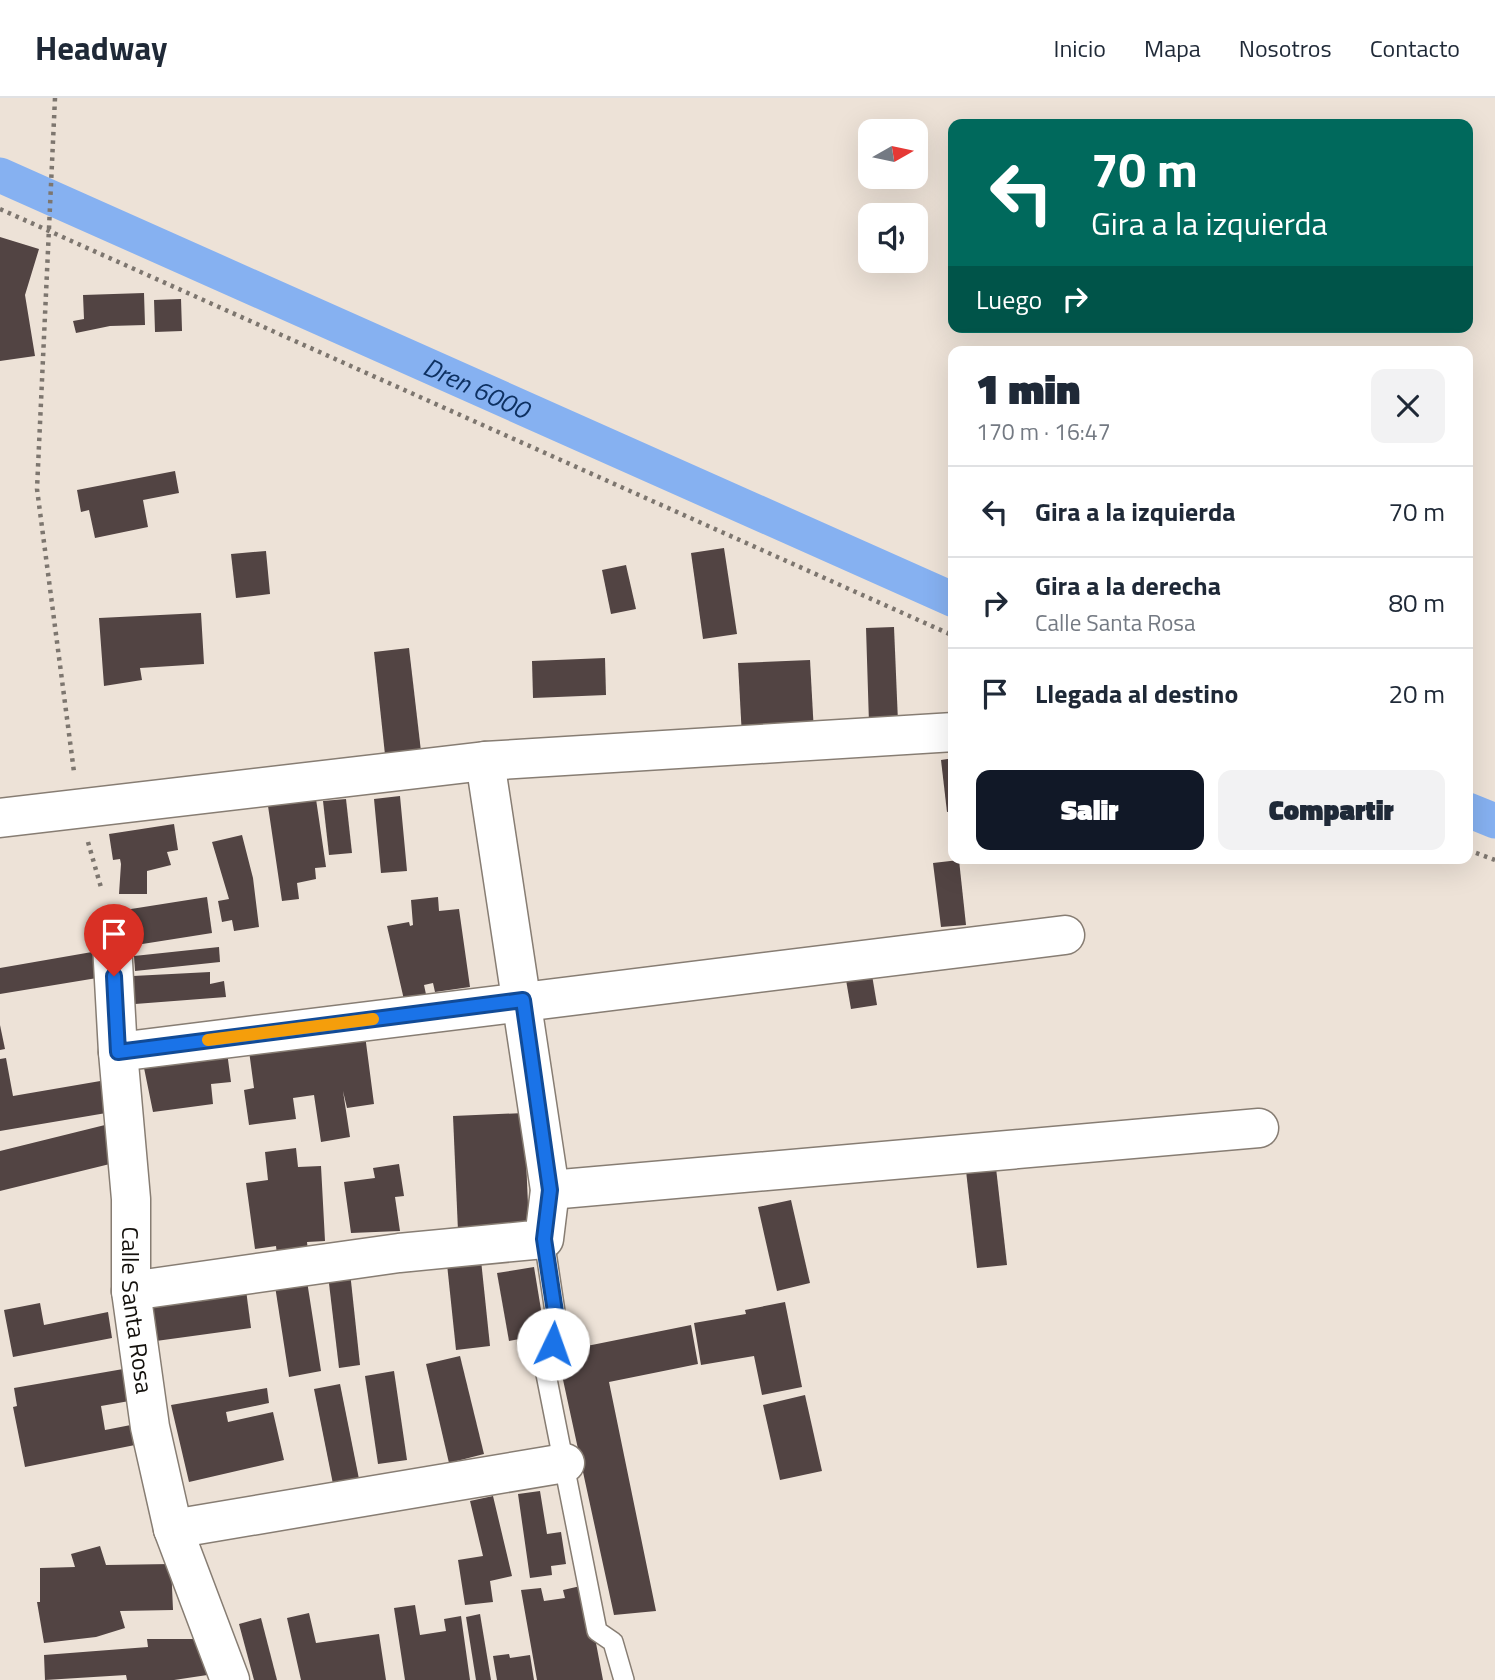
<!DOCTYPE html>
<html lang="es">
<meta charset="utf-8">
<style>
:root{--surface:#fff;--page:#f2f2f3;--text:#1f2937;--muted:#747a83;--line:#e0e1e3;--accent:#111827}
body{margin:0;font-family:"Titillium Web",sans-serif;background:var(--page);color:var(--text);height:100vh;display:flex;flex-direction:column;font-size:26px;white-space:nowrap}
*{box-sizing:border-box;margin:0}
p{font-size:23px;color:var(--muted)}
.icon{flex:none;width:38px;height:38px;fill:none;stroke:currentColor;stroke-width:2;stroke-linecap:round;stroke-linejoin:round}
.map{position:relative;flex:1;overflow:hidden}
.sheet{position:absolute;left:948px;top:248px;width:525px;height:518px;display:flex;flex-direction:column;background:var(--surface);border-radius:14px;box-shadow:0 7px 28px #0002}
.sheet>*{flex:none}
.guide{position:absolute;left:948px;top:21px;width:525px;height:214px;border-radius:14px;box-shadow:0 7px 28px #0002;background:#00695c;color:#fff;overflow:hidden}
.needle{width:46px;rotate:81deg}
.fabs{position:absolute;left:858px;top:21px;display:grid;gap:14px}
.fabs a{display:grid;place-items:center;width:70px;height:70px;border-radius:14px;background:var(--surface);box-shadow:0 7px 28px #0002;font-size:35px}
.pin{position:absolute;display:grid;place-items:center;width:60px;height:60px;color:#fff;margin:-72px -30px;border-radius:50% 50% 50% 0;rotate:-45deg;box-shadow:0 0 7px #0007}
.pin .icon{rotate:45deg}
.me{position:absolute;width:77px;margin:-38px;rotate:3deg;stroke-linejoin:round;filter:drop-shadow(0 0 5px #0008)}
.turn{display:flex;align-items:center;gap:24px;height:147px;padding:0 28px;font-size:32px}
.turn .icon{width:91px;height:91px;stroke-width:2.5}
.turn b{display:block;font-size:49px;line-height:60px}
.then{display:flex;align-items:center;height:66px;padding:0 28px;background:#0003;gap:14px;font-size:26px}
.round{display:grid;place-items:center;flex:none;width:74px;height:74px;border-radius:14px;background:var(--page)}
.head{display:flex;align-items:center;justify-content:space-between;height:119px;padding:0 28px}
h1{font-size:42px;font-weight:800;line-height:52px}
.primary-button{display:flex;gap:14px;margin-top:auto;padding:14px 28px}
.primary-button a{flex:1;height:80px;border-radius:14px;background:var(--accent);color:#fff;font-size:28px;font-weight:800;line-height:80px;text-align:center}
.primary-button a+a{background:var(--page);color:var(--text)}
ul{padding:0;list-style:none}
li{display:flex;align-items:center;gap:21px;height:91px;padding:0 28px;border-top:2px solid var(--line)}
li div{flex:1}
li b{display:block;font-size:26px}
li em{font-style:normal}
header{display:flex;align-items:center;gap:42px;box-sizing:border-box;height:98px;padding:0 35px;background:var(--surface);border-bottom:2px solid var(--line)}
header strong{font-size:33px}
nav{display:flex;gap:38px;margin-inline-start:auto;font-size:24px}
.map>svg:first-child{display:block}
.lines{fill:none;stroke-linecap:round;stroke-linejoin:round}
.canal{stroke:#86b1f1;stroke-width:35}
.building{fill:#524443}
.service-casing{stroke:#877d73;stroke-width:22}
.minor-casing{stroke:#877d73;stroke-width:41}
.path{stroke:#7d766f;stroke-width:4.5;stroke-dasharray:3.5 5;stroke-linecap:butt}
.service{stroke:#fff;stroke-width:19}
.minor{stroke:#fff;stroke-width:38}
.route-casing{stroke:#114b97;stroke-width:18}
.route{stroke:#1a73e8;stroke-width:12}
.slow{stroke:#f59e0b;stroke-width:12}
.labels{text-anchor:middle;dominant-baseline:central;stroke-width:7;stroke-linejoin:round;paint-order:stroke}
.street-label{font-size:24px;fill:#13100c;stroke:#fff}
.water-label{font-size:26px;font-style:italic;fill:#0e3162;stroke:#fff}
</style>
<header>
<strong>Headway</strong>
<nav><a>Inicio</a><a>Mapa</a><a>Nosotros</a><a>Contacto</a></nav>
</header>
<div class="map">
<svg width="1495" height="1582" viewBox="0 0 1495 1582">
<rect width="100%" height="100%" fill="#ede2d7"/>
<g class="lines">
<g class="canal">
<path id="s1" d="M0,77l954,425"/>
<polyline points="1468,712 1495,723"/>
</g>
</g>
<g class="building">
<polygon points="0,139 39,151 25,197 35,258 0,263"/>
<polygon points="144,195 145,227 110,228 76,235 73,223 84,221 83,197"/>
<polygon points="181,201 182,233 155,234 154,202"/>
<polygon points="175,373 179,395 143,402 148,429 95,440 89,412 81,414 77,392"/>
<polygon points="724,450 737,536 703,541 691,455"/>
<polygon points="266,453 270,496 236,500 231,456"/>
<polygon points="626,467 636,511 611,516 602,472"/>
<polygon points="201,515 204,566 140,570 142,582 104,588 99,520"/>
<polygon points="894,529 898,624 869,625 866,530"/>
<polygon points="409,550 422,662 386,666 374,554"/>
<polygon points="605,560 606,597 533,600 532,563"/>
<polygon points="810,562 814,635 742,639 738,565"/>
<polygon points="954,660 954,713 947,714 941,662"/>
<polygon points="400,698 407,773 381,775 374,701"/>
<polygon points="316,701 326,769 315,770 316,781 297,785 299,801 282,803 268,708"/>
<polygon points="346,701 352,755 329,757 323,703"/>
<polygon points="174,726 178,752 167,754 171,767 147,773 147,796 119,796 121,766 120,761 113,762 109,736"/>
<polygon points="242,737 253,780 259,829 234,833 232,822 222,824 218,803 229,801 212,744"/>
<polygon points="959,762 966,827 941,829 933,765"/>
<polygon points="207,799 212,835 136,847 131,811"/>
<polygon points="438,799 439,813 459,811 470,889 435,894 433,885 424,887 427,901 405,906 387,828 409,824 410,828 413,827 411,802"/>
<polygon points="219,849 220,864 135,873 134,858"/>
<polygon points="92,854 97,880 0,896 0,870"/>
<polygon points="871,871 877,907 851,911 845,876"/>
<polygon points="210,874 210,886 224,883 226,899 135,906 133,878"/>
<polygon points="0,927 5,951 0,952"/>
<polygon points="365,937 374,1006 347,1010 343,993 350,1039 321,1044 314,997 293,1000 296,1021 249,1027 244,992 254,990 249,953"/>
<polygon points="227,954 231,984 211,986 213,1006 153,1014 143,965"/>
<polygon points="6,960 13,998 112,981 118,1013 0,1033 0,961"/>
<polygon points="524,1015 529,1130 458,1133 453,1018"/>
<polygon points="113,1025 122,1063 0,1093 0,1053"/>
<polygon points="296,1050 298,1069 321,1068 325,1143 307,1144 308,1153 277,1157 276,1148 255,1151 246,1085 268,1082 265,1054"/>
<polygon points="995,1061 1007,1167 977,1170 965,1064"/>
<polygon points="399,1066 404,1098 395,1099 400,1133 351,1135 344,1084 375,1080 373,1070"/>
<polygon points="791,1102 810,1185 777,1193 758,1109"/>
<polygon points="481,1162 490,1248 456,1252 447,1166"/>
<polygon points="534,1169 545,1236 509,1243 497,1175"/>
<polygon points="350,1174 360,1267 339,1270 328,1177"/>
<polygon points="307,1183 321,1273 289,1279 275,1188"/>
<polygon points="246,1192 251,1230 156,1243 151,1206"/>
<polygon points="785,1204 802,1289 762,1297 754,1258 701,1267 694,1225 746,1216 745,1212"/>
<polygon points="40,1205 44,1227 108,1214 112,1240 13,1259 4,1212"/>
<polygon points="691,1227 698,1266 609,1284 656,1513 614,1517 557,1254"/>
<polygon points="460,1258 484,1356 449,1365 426,1266"/>
<polygon points="129,1270 135,1302 101,1308 105,1332 136,1326 140,1346 25,1369 13,1309 17,1308 14,1290"/>
<polygon points="394,1273 407,1362 378,1366 365,1278"/>
<polygon points="340,1286 359,1381 333,1386 314,1291"/>
<polygon points="267,1290 269,1305 226,1314 228,1324 273,1314 284,1362 189,1384 171,1307"/>
<polygon points="805,1297 822,1373 780,1382 763,1307"/>
<polygon points="540,1393 547,1436 561,1434 566,1466 551,1468 552,1477 530,1480 518,1396"/>
<polygon points="493,1398 512,1478 490,1483 493,1504 465,1507 458,1462 483,1458 470,1403"/>
<polygon points="100,1448 106,1467 171,1466 173,1512 120,1513 125,1530 96,1539 44,1545 37,1504 40,1504 40,1470 75,1469 71,1456"/>
<polygon points="585,1487 603,1582 537,1582 521,1492 541,1490 544,1503 565,1500 563,1492"/>
<polygon points="415,1507 420,1537 446,1533 444,1521 461,1518 470,1582 405,1582 394,1510"/>
<polygon points="309,1515 316,1545 379,1536 386,1582 301,1582 287,1520"/>
<polygon points="480,1516 491,1582 476,1582 466,1519"/>
<polygon points="261,1520 277,1582 254,1582 239,1526"/>
<polygon points="147,1541 207,1541 214,1576 174,1582 127,1582 126,1577 45,1582 44,1557 148,1549"/>
<polygon points="509,1556 510,1560 530,1557 534,1582 497,1582 493,1558"/>
</g>
<g class="lines">
<g class="service-casing">
<polyline id="service" points="544,1141 557,1227 553,1246 542,1256 597,1533 613,1544 624,1582"/>
</g>
<g class="minor-casing">
<g id="minor">
<polyline points="0,720 485,663 954,634"/>
<path id="s2" d="M111,828l7,126 13,147v92l19,136 23,102 57,151"/>
<polyline points="118,954 1065,837"/>
<polyline points="550,1092 1259,1030"/>
<polyline points="131,1193 399,1155 544,1141 550,1092 485,663"/>
<polyline points="173,1431 565,1365"/>
</g>
</g>
<g class="path">
<polyline points="55,0 37,391 74,674"/>
<polyline points="0,111 954,538"/>
<polyline points="88,744 102,793"/>
<polyline points="1468,752 1495,762"/>
</g>
<use href="#service" class="service"/>
<use href="#minor" class="minor"/>
</g>
<g class="lines">
<g class="route-casing">
<polyline id="route" points="114,878 118,954 523,902 550,1092 544,1141 557,1227 553,1246"/>
</g>
<use href="#route" class="route"/>
<polyline class="slow" points="208,942 373,921"/>
</g>
<g class="labels">
<g class="street-label">
<text stroke="none"><textPath href="#s2" startOffset="385">Calle Santa Rosa</textPath></text>
</g>
<g class="water-label">
<text stroke="none"><textPath href="#s1" startOffset="522">Dren 6000</textPath></text>
</g>
</g>
</svg>
<div class="fabs">
<a><svg class="needle" viewBox="-14 -14 28 28"><path d="M0-13l5 13h-10z" fill="#e53935"/><path d="M0 13l5-13h-10z" fill="#747a83"/></svg></a>
<a><svg class="icon" aria-label="sound" viewBox="0 0 24 24"><path d="M4 9h4l5-4v14l-5-4H4zM17 9q2 3 0 6"/></svg></a>
</div>
<div class="pin" style="left:114px;top:878px;background:#d93025"><svg class="icon" aria-label="arrive" viewBox="0 0 24 24"><path d="M6 21V4h12l-3 4 3 4H6"/></svg></div>
<svg class="me" style="left:553px;top:1246px" viewBox="-20 -20 40 40"><circle r="19" fill="#fff"/><path d="M0-13L10 11 0 6-10 11z" fill="#1a73e8"/></svg>
<div class="guide">
<div class="turn"><svg class="icon" aria-label="left" viewBox="0 0 24 24"><path d="M17 20v-9H6M10 6l-5 5 5 5"/></svg><div><b>70 m</b>Gira a la izquierda</div></div>
<div class="then">Luego<svg class="icon" aria-label="right" viewBox="0 0 24 24"><path d="M7 20v-9h11M14 6l5 5-5 5"/></svg></div>
</div>
<section class="sheet">
<div class="head"><div><h1>1 min</h1><p>170 m · 16:47</p></div><a class="round"><svg class="icon" aria-label="close" viewBox="0 0 24 24"><path d="M6 6l12 12M18 6L6 18"/></svg></a></div>
<ul>
<li><svg class="icon" aria-label="left" viewBox="0 0 24 24"><path d="M17 20v-9H6M10 6l-5 5 5 5"/></svg><div><b>Gira a la izquierda</b></div><em>70 m</em></li>
<li><svg class="icon" aria-label="right" viewBox="0 0 24 24"><path d="M7 20v-9h11M14 6l5 5-5 5"/></svg><div><b>Gira a la derecha</b><p>Calle Santa Rosa</p></div><em>80 m</em></li>
<li><svg class="icon" aria-label="arrive" viewBox="0 0 24 24"><path d="M6 21V4h12l-3 4 3 4H6"/></svg><div><b>Llegada al destino</b></div><em>20 m</em></li>
</ul>
<div class="primary-button"><a>Salir</a><a>Compartir</a></div>
</section>
</div>
